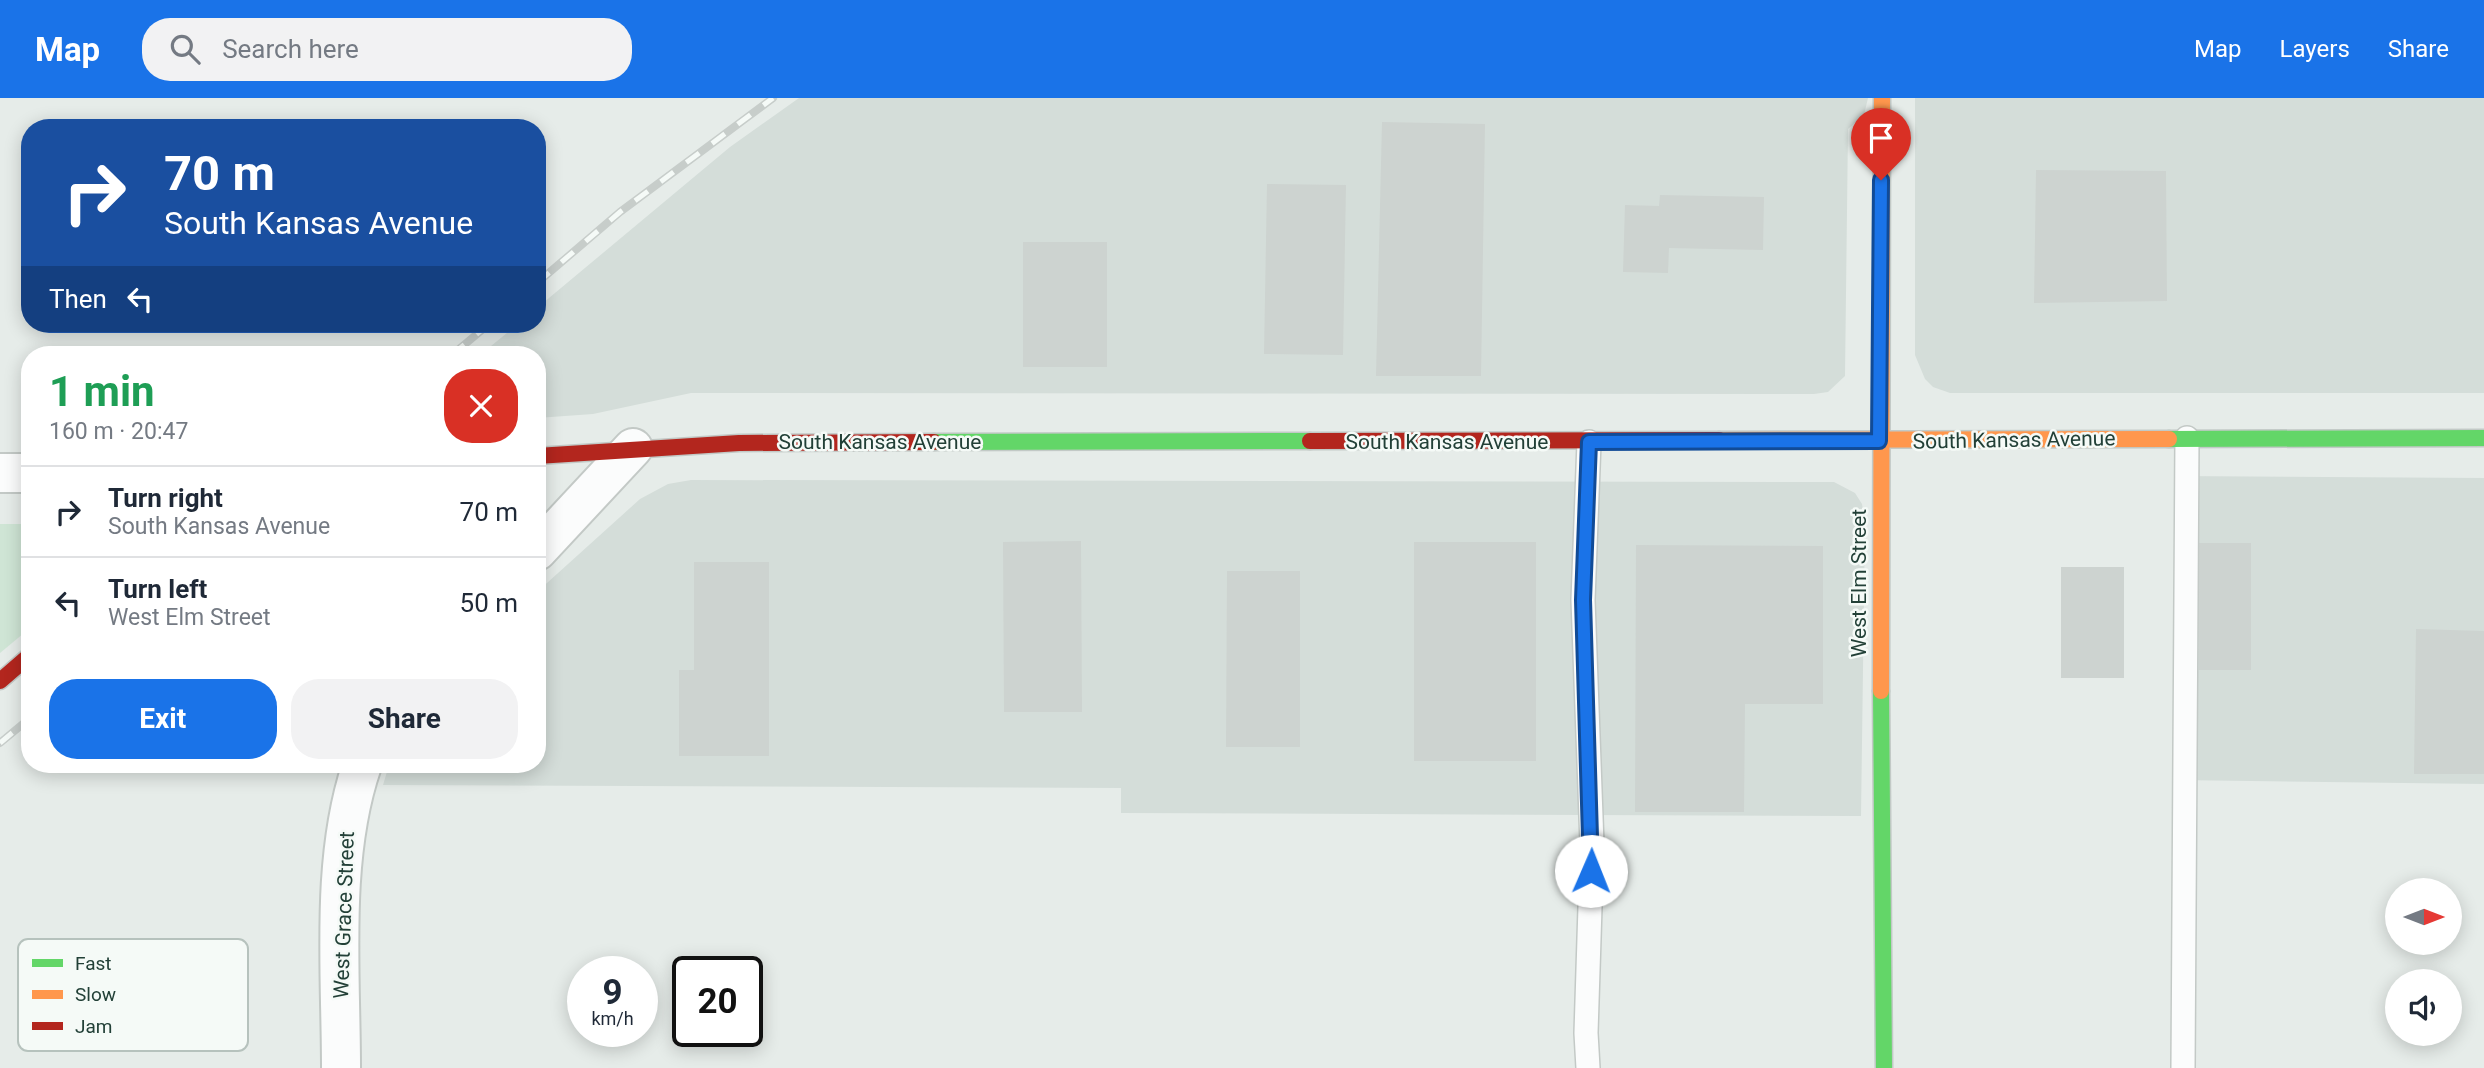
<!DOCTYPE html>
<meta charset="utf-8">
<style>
:root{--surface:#fff;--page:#f2f2f3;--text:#1f2937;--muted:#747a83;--line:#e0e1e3;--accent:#1a73e8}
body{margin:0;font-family:Roboto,sans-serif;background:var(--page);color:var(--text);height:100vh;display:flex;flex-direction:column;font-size:26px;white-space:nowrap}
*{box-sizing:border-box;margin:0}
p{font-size:23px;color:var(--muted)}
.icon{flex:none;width:38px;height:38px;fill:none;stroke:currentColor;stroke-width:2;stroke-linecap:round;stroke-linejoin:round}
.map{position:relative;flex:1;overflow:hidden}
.sheet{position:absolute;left:21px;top:248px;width:525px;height:427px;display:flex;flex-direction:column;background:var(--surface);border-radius:28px;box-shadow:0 4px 18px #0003}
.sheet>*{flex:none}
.banner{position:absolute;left:21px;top:21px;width:525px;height:214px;border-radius:28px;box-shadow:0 4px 18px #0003;background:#1a4fa0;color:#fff;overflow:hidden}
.needle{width:46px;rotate:90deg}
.controls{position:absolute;left:2385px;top:780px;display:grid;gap:14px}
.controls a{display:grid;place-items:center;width:77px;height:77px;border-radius:50%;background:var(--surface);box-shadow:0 4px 18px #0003;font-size:35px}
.speed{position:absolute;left:567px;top:858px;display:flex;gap:14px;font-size:35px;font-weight:700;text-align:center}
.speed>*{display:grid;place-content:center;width:91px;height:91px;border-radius:50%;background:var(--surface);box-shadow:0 4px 18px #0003;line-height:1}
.speed small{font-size:18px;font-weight:400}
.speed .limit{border:4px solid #111;border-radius:10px;background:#fff;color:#111}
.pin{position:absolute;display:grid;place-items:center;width:60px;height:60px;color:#fff;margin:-72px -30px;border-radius:50% 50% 50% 0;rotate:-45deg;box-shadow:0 0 7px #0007}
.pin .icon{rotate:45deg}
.me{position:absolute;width:77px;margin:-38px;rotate:1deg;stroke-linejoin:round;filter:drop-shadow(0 0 5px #0008)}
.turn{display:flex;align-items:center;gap:24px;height:147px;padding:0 28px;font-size:32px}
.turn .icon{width:91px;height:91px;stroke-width:2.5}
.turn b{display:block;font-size:49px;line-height:60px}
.then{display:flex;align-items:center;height:66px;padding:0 28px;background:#0003;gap:14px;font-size:26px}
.round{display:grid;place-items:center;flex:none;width:74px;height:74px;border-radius:28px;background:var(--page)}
.headline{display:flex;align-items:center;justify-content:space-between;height:119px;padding:0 28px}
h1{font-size:42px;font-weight:700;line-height:52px;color:#1e9e55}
.button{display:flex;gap:14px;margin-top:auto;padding:14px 28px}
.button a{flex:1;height:80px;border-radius:28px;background:var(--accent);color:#fff;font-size:28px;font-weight:700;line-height:80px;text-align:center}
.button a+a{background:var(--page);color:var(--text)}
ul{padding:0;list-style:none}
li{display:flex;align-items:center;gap:21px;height:91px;padding:0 28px;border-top:2px solid var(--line)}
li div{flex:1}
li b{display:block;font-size:26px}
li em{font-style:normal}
header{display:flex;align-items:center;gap:42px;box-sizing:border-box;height:98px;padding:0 35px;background:var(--accent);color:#fff}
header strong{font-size:33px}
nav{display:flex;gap:38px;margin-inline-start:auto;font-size:24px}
.search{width:490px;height:63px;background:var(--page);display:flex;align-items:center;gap:18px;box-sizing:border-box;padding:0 24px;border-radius:28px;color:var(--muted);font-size:26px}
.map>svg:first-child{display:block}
.built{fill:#d4ddd9}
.green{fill:#cfe5d5}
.building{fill:#cdd3d0}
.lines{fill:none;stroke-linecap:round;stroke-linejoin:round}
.lane-casing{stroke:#c3c9c6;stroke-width:26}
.street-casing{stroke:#c3c9c6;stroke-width:42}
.fast-casing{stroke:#c2c9c6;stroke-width:19}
.slow-casing{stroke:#c2c9c6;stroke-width:19}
.jam-casing{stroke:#c2c9c6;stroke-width:19}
.lane{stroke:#fbfcfc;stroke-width:23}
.street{stroke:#fbfcfc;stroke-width:38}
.fast{stroke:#63d668;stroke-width:16}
.slow{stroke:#ff974d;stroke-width:16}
.jam{stroke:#b3261e;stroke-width:16}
.rail-casing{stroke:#c7cdca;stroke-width:8}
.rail{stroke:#f5faf7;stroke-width:5;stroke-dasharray:16;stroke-linecap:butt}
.route-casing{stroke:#114b97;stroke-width:18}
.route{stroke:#1a73e8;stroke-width:12}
.labels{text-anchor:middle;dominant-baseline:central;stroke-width:5;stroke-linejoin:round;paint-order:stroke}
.street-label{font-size:21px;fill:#224037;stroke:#f5faf7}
.key{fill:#f5faf7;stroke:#b6c2bd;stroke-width:2}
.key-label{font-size:19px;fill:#224037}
</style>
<header>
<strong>Map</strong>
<div class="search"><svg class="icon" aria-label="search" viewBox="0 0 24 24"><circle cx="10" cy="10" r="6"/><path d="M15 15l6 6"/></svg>Search here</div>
<nav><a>Map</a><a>Layers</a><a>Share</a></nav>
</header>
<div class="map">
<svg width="2484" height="970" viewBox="0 0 2484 970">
<rect width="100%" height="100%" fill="#e6ece9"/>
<g class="built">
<polygon points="799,0 1868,0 1864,17 1848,31 1845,278 1828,294 1814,296 691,295 593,316 537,320 537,257 480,257 518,226 537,226 537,210 730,49"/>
<polygon points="1915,0 2484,0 2484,295 1950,295 1933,289 1925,281 1915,257"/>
<polygon points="2175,378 2484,380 2484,686 2176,682"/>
<polygon points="691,382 1834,384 1855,395 1862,406 1865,424 1861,718 1121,715 1121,690 383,687 389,667 537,667 537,494 640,401 668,386"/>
</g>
<polygon class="green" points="0,426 30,426 30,530 0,555"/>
<g class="building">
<polygon points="1382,24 1485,26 1481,278 1376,278"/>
<polygon points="2036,72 2166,73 2167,203 2034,205"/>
<polygon points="1267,86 1346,87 1343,257 1264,256"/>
<polygon points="1660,97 1764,99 1763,152 1669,150 1668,175 1623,174 1625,107 1659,108"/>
<rect x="1023" y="144" width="84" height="125"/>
<polygon points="1081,443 1082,614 1004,614 1003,444"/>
<rect x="1414" y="444" width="122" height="219"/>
<rect x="2199" y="445" width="52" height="127"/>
<polygon points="1636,447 1823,448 1823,606 1745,606 1744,714 1635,714"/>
<polygon points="694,464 769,464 769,658 679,658 679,572 694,572"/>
<rect x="2061" y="469" width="63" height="111"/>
<polygon points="1227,473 1300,473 1300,649 1226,649"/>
<polygon points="2416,531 2484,533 2484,676 2414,676"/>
</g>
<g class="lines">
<g class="lane-casing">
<g id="lane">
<polyline points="1588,970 1586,935 1592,746 1583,502 1589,344"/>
<polyline points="2183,970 2187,340"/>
</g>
</g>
<g class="street-casing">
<g id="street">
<polyline points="0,375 30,375"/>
<polyline points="537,453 633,350"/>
<path d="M341,970c0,-98 -11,-210 21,-303"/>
</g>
</g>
<g class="fast-casing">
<g id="fast">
<polyline points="2169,341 2484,340"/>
<polyline points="934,344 1310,343"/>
<polyline points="1881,593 1884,970"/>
</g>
</g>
<g class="slow-casing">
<g id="slow">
<polyline points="1719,342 2169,341"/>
<polyline points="1881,593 1882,0"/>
</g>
</g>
<g class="jam-casing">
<g id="jam">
<polyline points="1310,343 1719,342"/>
<polyline points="537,358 739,345 934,344"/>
<polyline points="0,583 30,557"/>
</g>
</g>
<use href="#lane" class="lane"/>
<use href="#street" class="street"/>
<use href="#fast" class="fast"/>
<use href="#slow" class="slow"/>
<use href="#jam" class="jam"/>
<g class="rail-casing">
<g id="rail">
<polyline points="537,185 620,114 773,0"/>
<polyline points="452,257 489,226"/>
<polyline points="0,645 30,620"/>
</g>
</g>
<use href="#rail" class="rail"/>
</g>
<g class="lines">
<g class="route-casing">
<polyline id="route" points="1591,773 1583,502 1589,344 1879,343 1881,82"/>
</g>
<use href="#route" class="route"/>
</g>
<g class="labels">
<g class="street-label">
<text transform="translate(2014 342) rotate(-1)">South Kansas Avenue</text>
<text x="880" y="344">South Kansas Avenue</text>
<text x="1447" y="344">South Kansas Avenue</text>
<text transform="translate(1859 485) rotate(-90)">West Elm Street</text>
<text transform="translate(344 817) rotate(-88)">West Grace Street</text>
</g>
</g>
<rect x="18" y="841" width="230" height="112" rx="10" class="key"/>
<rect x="32" y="861" width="31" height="8" fill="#63d668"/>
<rect x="32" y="892" width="31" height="9" fill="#ff974d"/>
<rect x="32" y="924" width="31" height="8" fill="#b3261e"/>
<g class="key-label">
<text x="75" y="872">Fast</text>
<text x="75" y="903">Slow</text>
<text x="75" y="935">Jam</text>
</g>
</svg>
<div class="controls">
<a><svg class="needle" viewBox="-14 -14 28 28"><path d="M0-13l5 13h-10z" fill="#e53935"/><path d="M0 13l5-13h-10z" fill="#747a83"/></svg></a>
<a><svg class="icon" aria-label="sound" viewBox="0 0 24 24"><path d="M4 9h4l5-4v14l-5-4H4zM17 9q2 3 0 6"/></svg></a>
</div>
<div class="speed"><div>9<small>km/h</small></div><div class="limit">20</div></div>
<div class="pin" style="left:1881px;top:82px;background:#d93025"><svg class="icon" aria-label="arrive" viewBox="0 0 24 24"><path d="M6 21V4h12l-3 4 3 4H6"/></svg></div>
<svg class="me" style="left:1591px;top:773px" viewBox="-20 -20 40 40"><circle r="19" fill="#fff"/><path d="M0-13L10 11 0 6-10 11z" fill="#1a73e8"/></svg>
<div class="banner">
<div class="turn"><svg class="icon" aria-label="right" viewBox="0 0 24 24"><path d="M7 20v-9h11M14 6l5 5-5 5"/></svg><div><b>70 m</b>South Kansas Avenue</div></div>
<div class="then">Then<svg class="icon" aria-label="left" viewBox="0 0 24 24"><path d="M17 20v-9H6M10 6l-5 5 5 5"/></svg></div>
</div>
<section class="sheet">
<div class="headline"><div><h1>1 min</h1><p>160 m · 20:47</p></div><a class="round" style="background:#d93025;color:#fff"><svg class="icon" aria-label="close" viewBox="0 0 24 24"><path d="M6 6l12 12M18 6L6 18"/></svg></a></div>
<ul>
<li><svg class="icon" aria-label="right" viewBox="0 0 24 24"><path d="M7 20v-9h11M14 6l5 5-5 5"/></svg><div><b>Turn right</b><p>South Kansas Avenue</p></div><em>70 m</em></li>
<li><svg class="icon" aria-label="left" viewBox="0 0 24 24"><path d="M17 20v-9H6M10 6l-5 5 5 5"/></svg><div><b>Turn left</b><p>West Elm Street</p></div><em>50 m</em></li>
</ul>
<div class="button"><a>Exit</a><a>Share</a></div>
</section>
</div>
